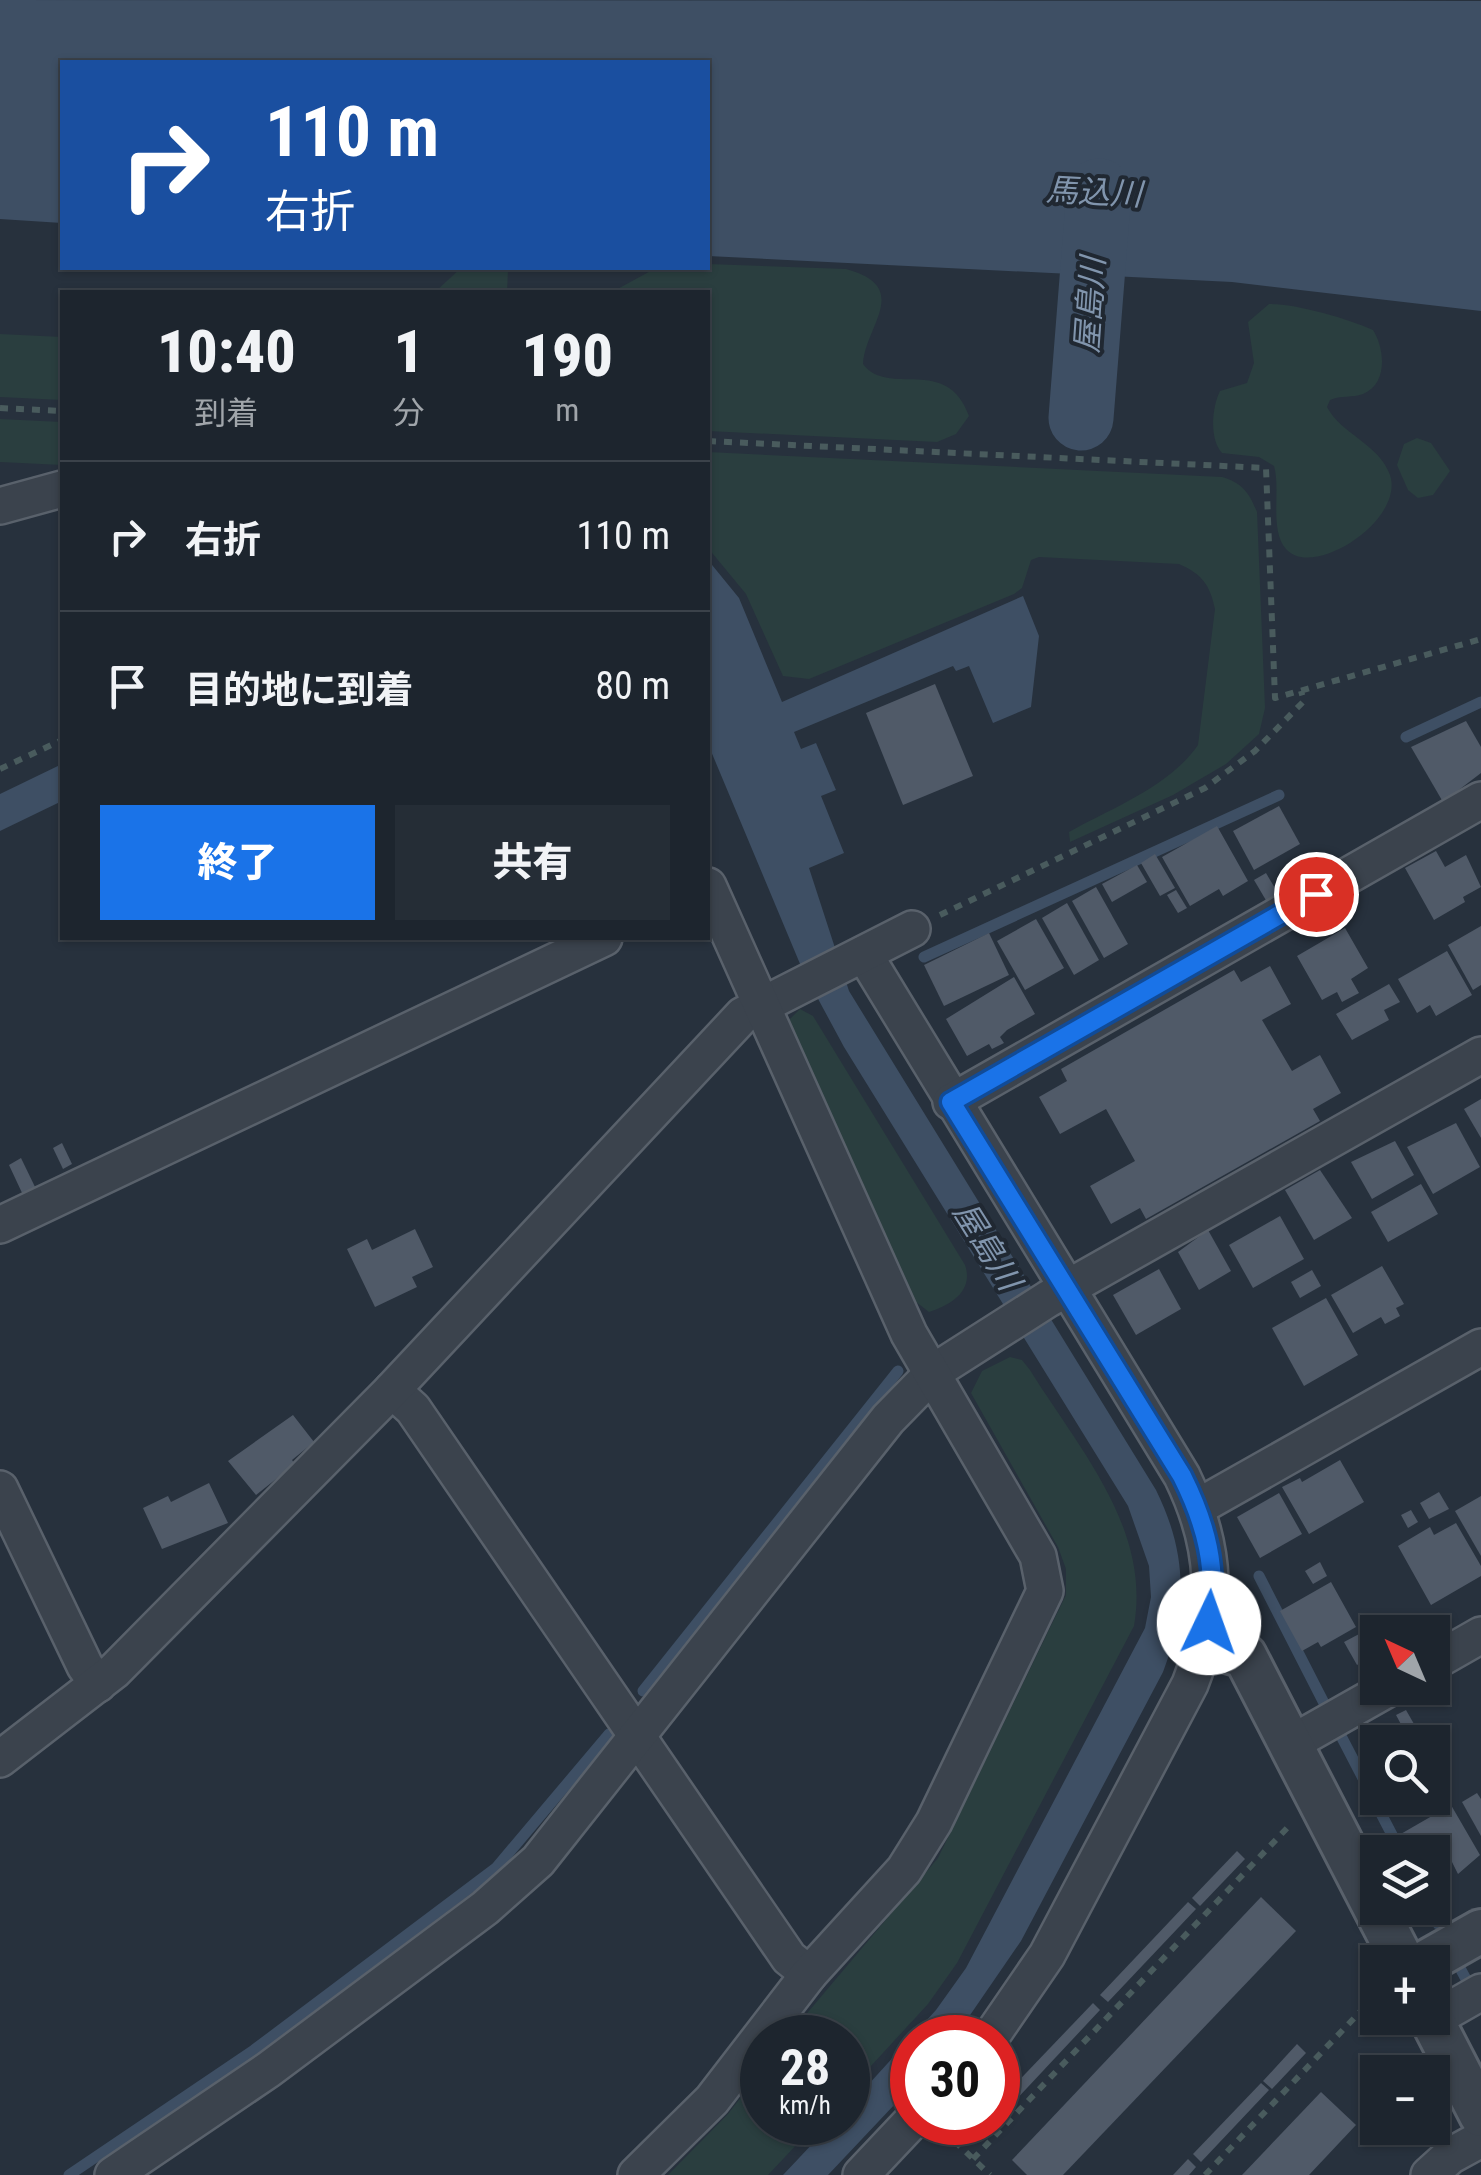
<!DOCTYPE html>
<html lang="ja">
<meta charset="utf-8">
<style>
:root{--surface:#1d252e;--page:#252d36;--text:#f1f3f6;--muted:#a0a5aa;--line:#3b424a;--accent:#1a73e8}
body{margin:0;font-family:"Roboto Condensed","Noto Sans JP",sans-serif;background:var(--page);color:var(--text);height:100vh;display:flex;flex-direction:column;font-size:38px;white-space:nowrap}
*{box-sizing:border-box;margin:0}
p{font-size:32px;color:var(--muted)}
.icon{flex:none;width:55px;height:55px;fill:none;stroke:currentColor;stroke-width:2;stroke-linecap:round;stroke-linejoin:round}
.map{position:relative;flex:1;overflow:hidden}
.details{position:absolute;left:60px;top:290px;width:650px;height:650px;display:flex;flex-direction:column;background:var(--surface);border-radius:0px;box-shadow:0 2px 8px #0004,0 0 0 2px var(--line)}
.details>*{flex:none}
.banner{position:absolute;left:60px;top:60px;width:650px;height:210px;border-radius:0px;box-shadow:0 2px 8px #0004,0 0 0 2px var(--line);background:#1a4fa0;color:#fff;overflow:hidden}
.needle{width:65px;rotate:316deg}
.controls{position:absolute;left:1360px;top:1615px;display:grid;gap:20px}
.controls a{display:grid;place-items:center;width:90px;height:90px;border-radius:0px;background:var(--surface);box-shadow:0 2px 8px #0004,0 0 0 2px var(--line);font-size:50px}
.speed{position:absolute;left:740px;top:2015px;display:flex;gap:20px;font-size:50px;font-weight:700;text-align:center}
.speed>*{display:grid;place-content:center;width:130px;height:130px;border-radius:50%;background:var(--surface);box-shadow:0 2px 8px #0004,0 0 0 2px var(--line);line-height:1}
.speed small{font-size:25px;font-weight:400}
.speed .limit{border:15px solid #d22;background:#fff;color:#111}
.pin{position:absolute;display:grid;place-items:center;width:85px;height:85px;color:#fff;margin:-42px;border:5px solid #fff;border-radius:50%;box-shadow:0 2px 10px #0007}
.me{position:absolute;width:110px;margin:-55px;rotate:3deg;stroke-linejoin:round;filter:drop-shadow(0 0 8px #0008)}
.turn{display:flex;align-items:center;gap:35px;height:210px;padding:0 40px;font-size:45px}
.turn .icon{width:130px;height:130px;stroke-width:2.5}
.turn b{display:block;font-size:70px;line-height:85px}
.eta{display:flex;justify-content:space-evenly;align-items:center;height:170px;text-align:center}
.eta b{font-size:60px;font-weight:800;line-height:70px}
.cta{display:flex;gap:20px;margin-top:auto;padding:20px 40px}
.cta a{flex:1;height:115px;border-radius:0px;background:var(--accent);color:#fff;font-size:40px;font-weight:800;line-height:115px;text-align:center}
.cta a+a{background:var(--page);color:var(--text)}
ul{padding:0;list-style:none}
li{display:flex;align-items:center;gap:30px;height:150px;padding:0 40px;border-top:2px solid var(--line)}
li div{flex:1}
li b{display:block;font-size:38px}
li em{font-style:normal}
.map>svg:first-child{display:block}
.green{fill:#2a3e3f}
.water{fill:#3e4f64}
.lines{fill:none;stroke-linecap:round;stroke-linejoin:round}
.stream{stroke:#3e4f64;stroke-width:11}
.river{stroke:#3e4f64;stroke-width:65}
.building{fill:#505a68}
.minor-casing{stroke:#59616b;stroke-width:40}
.tertiary-casing{stroke:#59616b;stroke-width:48}
.path{stroke:#495b5d;stroke-width:6;stroke-dasharray:8 8;stroke-linecap:butt}
.minor{stroke:#3b434d;stroke-width:35}
.tertiary{stroke:#3b434d;stroke-width:42}
.route-casing{stroke:#114b97;stroke-width:25}
.route{stroke:#1a73e8;stroke-width:18}
.labels{text-anchor:middle;dominant-baseline:central;stroke-width:8;stroke-linejoin:round;paint-order:stroke}
.water-label{font-size:32px;font-style:italic;fill:#8195ad;stroke:#202832}
</style>
<div class="map">
<svg width="1481" height="2175" viewBox="0 0 1481 2175">
<rect width="100%" height="100%" fill="#27313d"/>
<g class="green">
<path d="M708,264l138,5c67,18 19,57 17,95 25,34 84,-10 106,52l-13,18 -19,8 -229,-11v-139h-96l44,-24h52z"/>
<polygon points="461,268 502,268 508,271 507,292 435,292"/>
<path d="M1269,304c25,-1 80,15 104,26 12,19 15,54 -10,64 -11,4 -22,1 -33,6l-3,7c14,27 52,37 63,68 15,45 -77,105 -104,74 -17,-19 -5,-60 -12,-83l-15,-9 -37,-4c-13,-14 -10,-46 -2,-62l27,-8 7,-20 -6,-41z"/>
<polygon points="0,334 62,337 62,400 0,397"/>
<polygon points="0,419 62,422 62,465 0,462"/>
<polygon points="1417,438 1431,443 1450,471 1433,495 1418,498 1408,490 1397,465 1404,444"/>
<path d="M708,452l514,25c20,6 27,15 35,35l8,196 -6,26 -33,30 -53,31 -103,47 -1,-10c43,-24 101,-46 129,-87l17,-136c-5,-24 -13,-35 -36,-45l-140,-7 -8,3 -9,28 -8,6 -205,85 -26,-3 -37,-82 -38,-46z"/>
<path d="M800,1009l13,7 152,249c9,26 -14,40 -36,47l-18,-14 -122,-269v-9z"/>
<path d="M1010,1357l12,3 8,10c49,79 121,158 104,256l-177,337 -29,41 -80,87v-53l-61,-1 151,-179 128,-263v-26l-8,-22 -87,-154 11,-22z"/>
<polygon points="762,2070 762,2122 817,2123 768,2175 668,2175 728,2114"/>
</g>
<g class="water">
<polygon points="0,0 1481,1 1481,311 1232,282 708,256 708,62 62,62 62,223 0,219"/>
<path d="M708,560l31,38 43,104 241,-106 16,40 -8,71 -38,16 -24,-57 -13,5 -3,-5 -159,66 7,17 15,-6 20,47 -15,6 23,57 -35,15 40,123 307,499c31,63 32,117 7,182l-142,269 -66,96 -43,1v48l-84,89h-45l49,-52 16,-1v-15l88,-97 30,-42 179,-340 6,-31 -2,-31 -21,-60 -284,-459 -41,-76 -95,-227z"/>
<polygon points="62,764 62,801 0,831 0,794"/>
</g>
<g class="lines">
<g class="stream">
<polyline points="1406,737 1481,702"/>
<polyline points="924,957 1279,795"/>
<polyline points="1259,1576 1325,1705"/>
<polyline points="643,1691 898,1371"/>
<polyline points="1340,1734 1367,1786"/>
<polyline points="1376,1804 1401,1852"/>
<polyline points="1429,1908 1438,1924"/>
<polyline points="1460,1968 1467,1981"/>
<polyline points="69,2175 254,2050 496,1868 609,1734"/>
</g>
<polyline class="river" points="1081,418 1099,191"/>
</g>
<g class="building">
<polygon points="935,684 973,776 903,805 866,713"/>
<polygon points="1466,721 1481,747 1481,773 1443,802 1411,747"/>
<polygon points="1279,806 1300,844 1254,870 1233,831"/>
<polygon points="1217,826 1248,881 1223,896 1219,889 1190,906 1162,857"/>
<polygon points="1436,851 1445,867 1466,855 1481,887 1463,897 1465,902 1434,920 1405,868"/>
<polygon points="1155,854 1175,888 1160,896 1141,863"/>
<polygon points="1137,865 1147,882 1112,902 1102,884"/>
<polygon points="1266,873 1279,895 1267,902 1254,880"/>
<polygon points="1096,887 1128,944 1104,958 1072,901"/>
<polygon points="1176,890 1187,908 1178,913 1167,895"/>
<polygon points="1067,903 1099,960 1074,975 1042,918"/>
<polygon points="1036,919 1064,968 1025,990 997,941"/>
<polygon points="1481,926 1481,985 1473,990 1448,945"/>
<polygon points="1345,928 1368,968 1351,979 1359,993 1342,1002 1337,992 1322,1000 1297,956"/>
<polygon points="989,933 1009,975 944,1006 924,965"/>
<polygon points="1447,951 1472,995 1436,1016 1430,1005 1417,1013 1398,979"/>
<polygon points="1270,966 1291,1004 1262,1020 1292,1071 1320,1055 1341,1093 1313,1109 1320,1121 1146,1219 1140,1208 1111,1224 1090,1186 1135,1161 1106,1109 1060,1134 1039,1097 1067,1081 1061,1069 1234,970 1241,982"/>
<polygon points="1014,977 1035,1014 1007,1030 1000,1037 1004,1043 992,1049 989,1044 967,1056 946,1019"/>
<polygon points="1389,984 1400,1002 1384,1010 1389,1020 1352,1040 1336,1014"/>
<polygon points="1481,1099 1481,1138 1464,1109"/>
<polygon points="1456,1123 1480,1167 1433,1194 1407,1147"/>
<polygon points="1395,1141 1414,1175 1372,1199 1351,1162"/>
<polygon points="62,1143 72,1164 63,1169 53,1148"/>
<polygon points="21,1158 36,1189 23,1195 9,1165"/>
<polygon points="1320,1170 1352,1218 1314,1240 1285,1190"/>
<polygon points="1421,1184 1438,1214 1388,1242 1371,1212"/>
<polygon points="1280,1216 1304,1259 1253,1288 1229,1245"/>
<polygon points="415,1229 433,1267 412,1277 417,1287 375,1307 347,1249 367,1239 372,1250"/>
<polygon points="1208,1230 1231,1271 1199,1290 1178,1252"/>
<polygon points="1382,1266 1404,1304 1396,1308 1400,1316 1385,1324 1381,1317 1353,1333 1331,1295"/>
<polygon points="1159,1269 1181,1309 1136,1335 1113,1295"/>
<polygon points="1312,1270 1321,1286 1300,1298 1291,1282"/>
<polygon points="1326,1298 1358,1355 1304,1386 1272,1328"/>
<polygon points="293,1415 314,1442 292,1460 295,1464 256,1495 228,1461"/>
<polygon points="1340,1460 1364,1502 1309,1534 1282,1487 1300,1478 1302,1482"/>
<polygon points="209,1483 228,1523 162,1549 143,1508 168,1496 171,1502"/>
<polygon points="1439,1492 1449,1509 1429,1519 1420,1503"/>
<polygon points="1279,1493 1302,1534 1260,1558 1237,1517"/>
<polygon points="1481,1496 1481,1556 1455,1511"/>
<polygon points="1411,1510 1418,1522 1408,1528 1401,1515"/>
<polygon points="1456,1523 1481,1566 1481,1576 1431,1605 1398,1546 1430,1527 1434,1535"/>
<polygon points="1320,1562 1327,1576 1313,1584 1305,1571"/>
<polygon points="1331,1582 1356,1627 1321,1647 1318,1642 1302,1651 1280,1611"/>
<polygon points="1361,1633 1374,1655 1357,1665 1344,1642"/>
<polygon points="1406,1710 1414,1724 1404,1730 1396,1715"/>
<polygon points="1477,1793 1481,1799 1481,1836 1462,1802"/>
<polygon points="1451,1805 1480,1855 1458,1874 1452,1862 1432,1874 1432,1852 1409,1852 1399,1835"/>
<polygon points="1237,1851 1245,1859 1200,1906 1192,1898"/>
<polygon points="1261,1897 1296,1931 1063,2175 1027,2175 1012,2160"/>
<polygon points="1188,1902 1196,1909 1108,2002 1100,1995"/>
<polygon points="1093,2003 1100,2010 1013,2103 1005,2095"/>
<polygon points="1297,2044 1306,2053 1272,2089 1263,2081"/>
<polygon points="1261,2083 1269,2090 1201,2162 1193,2154"/>
<polygon points="1321,2092 1356,2125 1309,2175 1242,2175"/>
<polygon points="1188,2159 1196,2167 1189,2175 1173,2175"/>
</g>
<g class="lines">
<g class="minor-casing">
<g id="minor">
<polyline points="0,506 62,489"/>
<path d="M864,954l318,522c35,72 37,134 8,208l-143,271 -57,83"/>
<polyline points="951,1102 1481,800"/>
<polyline points="0,1225 604,938"/>
<polyline points="392,1390 413,1409 789,1958 809,1974"/>
<polyline points="0,1489 85,1666 98,1684"/>
<polyline points="1198,1507 1481,1347"/>
<polyline points="1432,1663 1481,1635"/>
<polyline points="1290,1744 1389,1688"/>
<polyline points="0,1759 114,1671 392,1390 743,1015 912,929"/>
<polyline points="1432,2020 1481,1992"/>
<polyline points="113,2175 268,2070 485,1908 538,1861 888,1419 935,1371 1048,1299 1481,1055"/>
<polyline points="636,2175 712,2100 809,1974 904,1870 934,1822 1045,1591 1038,1556 909,1334 708,886"/>
<polyline points="861,2175 912,2121"/>
<polyline points="1429,2175 1450,2156 1481,2139"/>
</g>
</g>
<g class="tertiary-casing">
<g id="tertiary">
<polyline points="1205,1645 1245,1656 1403,1962"/>
<polyline points="1426,1962 1481,1931"/>
<polyline points="1431,2018 1481,2115"/>
</g>
</g>
<g class="path">
<polyline points="0,408 62,411"/>
<polyline points="708,441 1266,468 1275,698 1481,639"/>
<polyline points="0,769 62,740"/>
<polyline points="940,915 1205,788 1255,751 1304,701 1301,691"/>
<polyline points="943,2130 990,2175"/>
<polyline points="973,2159 1289,1826"/>
<polyline points="1205,2175 1378,1993"/>
</g>
<use href="#minor" class="minor"/>
<use href="#tertiary" class="tertiary"/>
</g>
<g class="lines">
<g class="route-casing">
<path id="route" d="M1209,1623c9,-54 -3,-99 -27,-147l-231,-374 365,-208"/>
</g>
<use href="#route" class="route"/>
</g>
<g class="labels">
<g class="water-label">
<text transform="translate(1094 192) rotate(3)">馬込川</text>
<text transform="translate(1090 305) rotate(-86)">屋島川</text>
<text transform="translate(987 1246) rotate(58)">屋島川</text>
</g>
</g>
</svg>
<div class="controls">
<a><svg class="needle" viewBox="-14 -14 28 28"><path d="M0-13l5 13h-10z" fill="#e53935"/><path d="M0 13l5-13h-10z" fill="#a0a5aa"/></svg></a>
<a><svg class="icon" aria-label="search" viewBox="0 0 24 24"><circle cx="10" cy="10" r="6"/><path d="M15 15l6 6"/></svg></a>
<a><svg class="icon" aria-label="layers" viewBox="0 0 24 24"><path d="M12 4l9 5-9 5-9-5zM3 14l9 5 9-5"/></svg></a>
<a>+</a>
<a>−</a>
</div>
<div class="speed"><div>28<small>km/h</small></div><div class="limit">30</div></div>
<div class="pin" style="left:1316px;top:894px;background:#d93025"><svg class="icon" aria-label="arrive" viewBox="0 0 24 24"><path d="M6 21V4h12l-3 4 3 4H6"/></svg></div>
<svg class="me" style="left:1209px;top:1623px" viewBox="-20 -20 40 40"><circle r="19" fill="#fff"/><path d="M0-13L10 11 0 6-10 11z" fill="#1a73e8"/></svg>
<div class="banner">
<div class="turn"><svg class="icon" aria-label="right" viewBox="0 0 24 24"><path d="M7 20v-9h11M14 6l5 5-5 5"/></svg><div><b>110 m</b>右折</div></div>
</div>
<section class="details">
<div class="eta">
<div><b>10:40</b><p>到着</p></div>
<div><b>1</b><p>分</p></div>
<div><b>190</b><p>m</p></div>
</div>
<ul>
<li><svg class="icon" aria-label="right" viewBox="0 0 24 24"><path d="M7 20v-9h11M14 6l5 5-5 5"/></svg><div><b>右折</b></div><em>110 m</em></li>
<li><svg class="icon" aria-label="arrive" viewBox="0 0 24 24"><path d="M6 21V4h12l-3 4 3 4H6"/></svg><div><b>目的地に到着</b></div><em>80 m</em></li>
</ul>
<div class="cta"><a>終了</a><a>共有</a></div>
</section>
</div>
